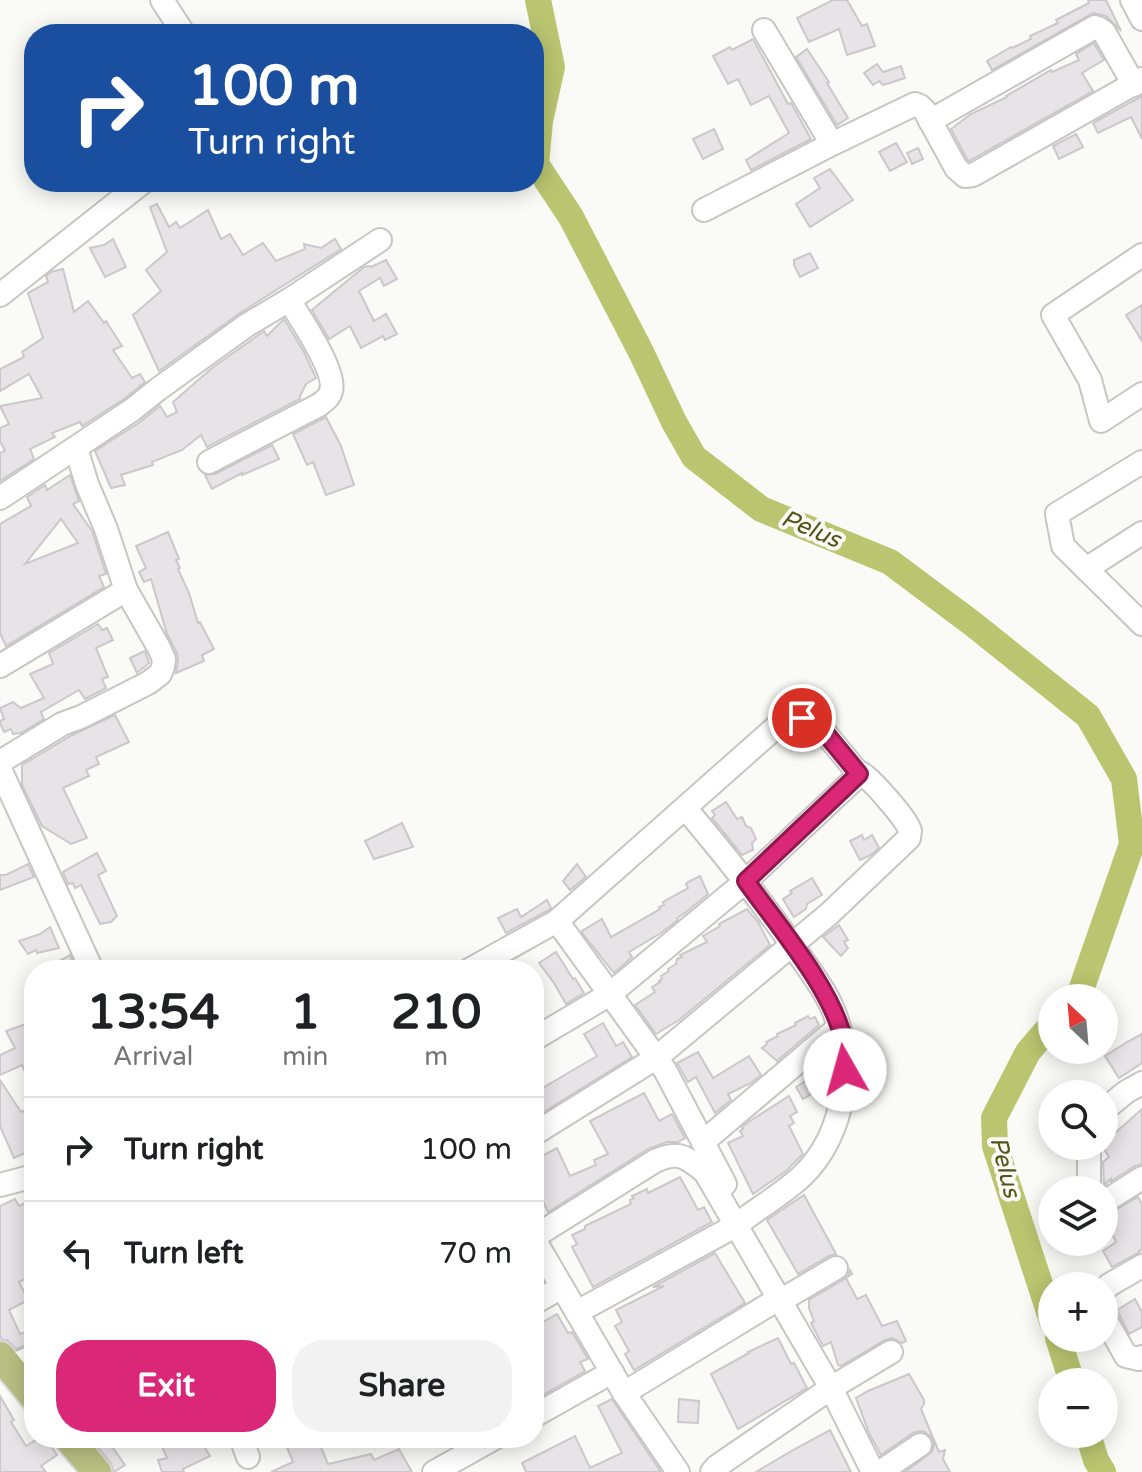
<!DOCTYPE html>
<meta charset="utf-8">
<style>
:root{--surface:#fff;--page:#f2f2f2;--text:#202124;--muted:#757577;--line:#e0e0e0;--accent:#db2777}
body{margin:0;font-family:"Varela Round",sans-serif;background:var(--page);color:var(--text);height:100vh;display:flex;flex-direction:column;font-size:30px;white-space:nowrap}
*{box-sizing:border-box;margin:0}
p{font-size:26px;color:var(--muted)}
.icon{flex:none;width:44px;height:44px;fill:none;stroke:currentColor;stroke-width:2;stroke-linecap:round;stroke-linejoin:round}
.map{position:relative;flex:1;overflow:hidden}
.sheet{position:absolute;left:24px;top:960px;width:520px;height:488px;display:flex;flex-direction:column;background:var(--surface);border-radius:32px;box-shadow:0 4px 20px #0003}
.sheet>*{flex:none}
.banner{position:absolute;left:24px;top:24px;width:520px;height:168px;border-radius:32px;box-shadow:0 4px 20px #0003;background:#1a4fa0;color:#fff;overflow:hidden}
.needle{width:52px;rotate:334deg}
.fabs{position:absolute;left:1038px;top:984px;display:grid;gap:16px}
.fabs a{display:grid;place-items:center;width:80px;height:80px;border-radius:50%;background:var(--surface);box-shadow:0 4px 20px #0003;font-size:40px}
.pin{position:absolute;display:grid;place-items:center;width:68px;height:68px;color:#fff;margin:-34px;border:4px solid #fff;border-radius:50%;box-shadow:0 2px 8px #0007}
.me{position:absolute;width:88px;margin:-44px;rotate:353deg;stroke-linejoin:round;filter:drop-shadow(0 0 6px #0008)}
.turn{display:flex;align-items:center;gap:28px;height:168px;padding:0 32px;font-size:36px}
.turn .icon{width:104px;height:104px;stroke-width:2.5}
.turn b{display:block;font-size:56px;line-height:68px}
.eta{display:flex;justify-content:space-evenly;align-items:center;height:136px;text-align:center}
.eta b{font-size:48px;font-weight:700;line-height:56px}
.cta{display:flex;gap:16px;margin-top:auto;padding:16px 32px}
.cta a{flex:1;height:92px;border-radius:32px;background:var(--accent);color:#fff;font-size:32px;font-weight:700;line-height:92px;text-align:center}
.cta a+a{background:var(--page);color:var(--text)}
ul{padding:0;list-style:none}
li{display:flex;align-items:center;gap:24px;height:104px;padding:0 32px;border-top:2px solid var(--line)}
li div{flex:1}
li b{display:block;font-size:30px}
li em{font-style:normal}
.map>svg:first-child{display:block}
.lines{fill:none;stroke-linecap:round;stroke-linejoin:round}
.river{stroke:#bac570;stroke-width:26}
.building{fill:#e8e3e6;stroke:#ccc7ca;stroke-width:2;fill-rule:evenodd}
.minor-casing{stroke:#c6c7c2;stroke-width:26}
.major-casing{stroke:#d8d8d8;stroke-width:32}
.minor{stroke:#fff;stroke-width:22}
.major{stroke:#b9bf82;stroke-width:28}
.route-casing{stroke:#8e194d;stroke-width:20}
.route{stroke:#db2777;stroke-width:14}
.labels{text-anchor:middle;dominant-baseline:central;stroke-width:8;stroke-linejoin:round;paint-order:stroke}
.water-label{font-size:24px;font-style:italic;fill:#4f5517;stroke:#fafbf6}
</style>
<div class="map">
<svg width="1142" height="1472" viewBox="0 0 1142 1472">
<rect width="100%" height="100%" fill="#fafbf6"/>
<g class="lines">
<g class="river">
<polyline points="538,0 552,67 540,121 536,164 571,217 641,352 674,422 694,457 761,509 890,562 973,624 1088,716 1124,779 1132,844 1080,993 1075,998"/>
<polyline points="1052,1024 1028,1052 994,1118 995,1146 1052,1321"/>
<polyline points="1058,1338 1072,1382"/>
<polyline points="1088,1434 1096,1460 1103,1472"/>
</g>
</g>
<g class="building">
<polygon points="833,0 847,0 862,26 867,24 875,46 847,55 839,29 809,42 797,18"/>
<polygon points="1088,0 1106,0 1121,31 1106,16 1093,13 992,70 987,61 1011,47 1012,48 1031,39 1030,36 1058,23 1056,20 1089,3"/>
<polygon points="753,39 788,104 791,103 811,139 751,170 746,160 789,133 769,96 751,105 738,79 728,84 713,56 730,47 732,50"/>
<polygon points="1094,43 1104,60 1082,73 1093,91 969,161 967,159 951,129 971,114 1007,97 1006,96 1051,70 1052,72 1079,60 1076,54"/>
<polygon points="807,49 829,82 827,83 848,118 837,125 796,57"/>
<polygon points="877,64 883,72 901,66 905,78 883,85 879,81 873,85 864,73"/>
<polygon points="1142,96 1142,139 1131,117 1098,133 1093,123"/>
<polygon points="714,129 723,149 703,159 693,139"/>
<polygon points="1076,134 1083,147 1059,159 1053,146"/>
<polygon points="896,143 907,162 890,171 879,152"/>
<polygon points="918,148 923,159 912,164 907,153"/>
<polygon points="830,169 853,200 810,227 796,204 820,188 814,178"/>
<polygon points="157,204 169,227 176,222 180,228 208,210 221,239 230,234 243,255 263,243 276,261 305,249 304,244 321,248 335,239 341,249 240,313 159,371 133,315 161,291 146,270 167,252 150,207"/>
<polygon points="113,239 126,267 105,277 90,248 104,245"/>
<polygon points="810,253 818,268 800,277 794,265 794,260"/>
<polygon points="386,260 397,279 384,286 380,278 359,291 374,321 386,314 397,334 385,340 383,336 361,348 350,326 329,339 312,310 364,267 370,266 371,267"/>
<polygon points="63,269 74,312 88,301 104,323 106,321 122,346 113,350 132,378 140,374 145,382 124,399 82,426 80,422 52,433 55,437 30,449 34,459 0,481 0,453 5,451 0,441 0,428 9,424 0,406 42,398 29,374 0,391 0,369 24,357 22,352 43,338 28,293 48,282 46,276 51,272"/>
<polygon points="1142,305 1142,341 1126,315"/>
<polygon points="284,319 304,352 316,378 306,384 300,396 300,399 207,447 201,435 182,450 152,462 153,465 121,475 125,485 111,488 95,451 140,422 160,406 167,417 177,412 173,402 212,368 264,331 267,336"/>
<polygon points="326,417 341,446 354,485 326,495 313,462 307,465 293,434"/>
<polygon points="272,445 279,459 242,475 242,473 212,489 205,475 215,474"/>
<path d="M70,475l9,26 -6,3 19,27 14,43 -7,2 5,11 -98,59 -6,-13v-109l31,-18 -4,-9 18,-12 2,5zM61,519l17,24 -53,21z"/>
<polygon points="168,532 179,559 176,560 180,568 178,569 189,593 198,623 200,622 214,649 202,655 204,661 176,673 178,661 177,653 167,634 151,579 144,582 139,572 146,568 136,546"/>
<polygon points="98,624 102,630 107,628 113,640 96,648 108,677 102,679 106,688 85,699 79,690 41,712 44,719 21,733 13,734 11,729 4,732 0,723 0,721 4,719 0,708 13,702 21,708 44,698 30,674 53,664 49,653"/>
<polygon points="145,651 149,663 137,673 130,658"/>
<polygon points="115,715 129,742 96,757 99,764 86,770 89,776 63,788 87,838 71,844 42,826 22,785 22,765 72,735"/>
<polygon points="726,802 737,819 742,817 746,826 751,828 756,839 752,843 753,850 742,855 712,818 715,815 712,811"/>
<polygon points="402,823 413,847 374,859 365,841"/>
<polygon points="862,835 864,840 872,835 879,848 871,855 860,860 850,841"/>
<polygon points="97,853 106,871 98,875 117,916 111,922 100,924 81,885 75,888 73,883 68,884 63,872"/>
<polygon points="28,864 34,877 0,890 0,875 6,875"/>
<polygon points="577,864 586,877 570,890 563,881"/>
<polygon points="700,876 708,894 685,913 677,918 678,920 661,933 629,952 632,957 614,973 583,934 582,931 602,919 611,937 660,909 659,907 664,905 663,902 688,888 686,884 688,882"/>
<polygon points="812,878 822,895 807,904 806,909 794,917 783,899 792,893 790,891"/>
<polygon points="547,900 551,908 549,910 506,933 498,918 517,909 521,917"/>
<polygon points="747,909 758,922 770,945 679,1020 656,1034 635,1005 655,992 652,987 660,982 659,981 662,979 661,976 669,971 668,969 676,964 677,959 682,957 680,955 707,942 703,936 720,926 719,924"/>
<polygon points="839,925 848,940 844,942 848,948 841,956 823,937"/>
<polygon points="50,927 59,948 37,953 36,950 28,954 19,941 40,934"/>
<polygon points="556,952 573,979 575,978 584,993 566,1004 554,983 539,963"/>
<polygon points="70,955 77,970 44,970"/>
<polygon points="808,1016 810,1019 815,1017 819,1025 777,1061 762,1048 767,1044 766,1042 778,1036 777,1034 796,1025 795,1023"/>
<polygon points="34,1021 34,1092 22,1065 0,1075 0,1055 15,1048 6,1031"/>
<polygon points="603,1023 616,1046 623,1042 632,1057 534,1118 534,1093 597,1056 584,1034"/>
<polygon points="1142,1034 1142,1063 1119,1078 1105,1056 1127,1042"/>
<polygon points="698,1052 713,1078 749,1056 761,1075 751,1083 728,1094 731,1100 715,1113 696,1077 688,1082 677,1063"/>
<polygon points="809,1079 816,1091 803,1099 796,1087"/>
<polygon points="0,1080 21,1112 31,1108 34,1117 34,1149 14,1158 0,1126"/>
<polygon points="644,1093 659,1121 672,1114 685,1138 678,1142 667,1142 648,1149 548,1212 534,1183 534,1160 557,1148 570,1176 596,1165 594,1160 608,1154 590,1121"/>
<polygon points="789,1096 797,1112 790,1116 794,1123 789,1126 803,1154 786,1171 753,1194 728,1143 743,1136 740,1131 743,1129 742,1127 750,1121"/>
<polygon points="1142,1109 1142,1164 1135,1166 1111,1181 1111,1179 1104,1185 1103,1162 1109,1157 1104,1149 1104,1138 1114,1134"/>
<polygon points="680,1177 698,1210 704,1207 712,1222 593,1287 572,1247 577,1244 572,1235 585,1229 585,1226 631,1204 630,1200 634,1198 632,1196 647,1189 648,1193"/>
<polygon points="804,1195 836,1254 829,1256 798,1274 767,1220"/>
<polygon points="1138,1197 1142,1204 1142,1249 1139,1251 1140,1252 1112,1267 1103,1251 1116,1242 1104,1217"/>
<polygon points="15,1199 19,1206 34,1199 34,1248 28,1250 34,1263 34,1274 19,1282 28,1300 9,1310 20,1334 34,1329 34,1342 16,1349 7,1340 2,1340 0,1336 0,1206"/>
<polygon points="715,1253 745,1303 634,1370 625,1354 629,1351 615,1326 622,1322 616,1310 664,1286 653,1287"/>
<polygon points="850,1270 852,1274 846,1278 857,1299 866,1295 882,1326 897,1321 906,1341 902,1343 892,1338 885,1340 841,1366 838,1365 831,1342 823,1346 811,1323 814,1321 809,1308 809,1300 843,1280 848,1276"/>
<polygon points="1135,1299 1142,1312 1142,1327 1129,1334 1117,1310"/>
<polygon points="557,1314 568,1333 572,1332 588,1359 580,1362 585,1371 534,1400 534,1327"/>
<polygon points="778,1338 791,1364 794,1363 807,1388 738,1429 711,1374 749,1353 748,1352"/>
<polygon points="909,1374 924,1400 924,1404 921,1409 939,1452 945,1450 943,1459 950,1472 905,1472 932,1452 934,1445 932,1438 925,1432 920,1431 913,1433 881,1455 869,1433 856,1398 868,1391"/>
<polygon points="0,1396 14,1420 11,1422 26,1446 39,1438 46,1438 57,1455 41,1466 46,1472 0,1472"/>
<polygon points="612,1399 661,1472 526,1472 522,1463 575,1436 590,1468 622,1453 598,1406"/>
<polygon points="679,1399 699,1401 698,1423 678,1422"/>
<polygon points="830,1430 851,1472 756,1472 793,1450"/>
<polygon points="94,1438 106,1438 125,1465 114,1472 110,1462 100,1450"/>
<polygon points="158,1438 199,1438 210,1456 183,1469 184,1472 162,1472 158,1460 167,1458"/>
<polygon points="283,1438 317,1438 328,1464 371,1454 374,1460 399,1449 412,1472 271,1472 293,1462"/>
</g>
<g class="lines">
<g class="minor-casing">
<g id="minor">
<polyline points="162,0 184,34"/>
<polyline points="1132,0 1142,19"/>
<polyline points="764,30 832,144 915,104 920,106 925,111 956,168 965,176 973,175 1142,79"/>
<polyline points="930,121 1095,27 1098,28 1104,32 1134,85"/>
<polyline points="704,210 832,144"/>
<polyline points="1142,255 1053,315 1090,380 1101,421 1142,394"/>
<polyline points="0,295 143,182"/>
<path d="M209,462l110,-57c5,-4 11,-8 12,-14 6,-19 -31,-73 -42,-91"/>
<polyline points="1142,462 1057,514 1063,546 1142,624"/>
<polyline points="0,498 132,410 157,390 247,325 289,300 380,240"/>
<polyline points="1086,569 1142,533"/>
<polyline points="0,666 126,590"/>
<polyline points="0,762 62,724 81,717 148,683 160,674 163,667 164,659 158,646 126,590 106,529 87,484 76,448"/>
<polyline points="0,769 92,970"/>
<path d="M686,809c38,45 75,91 109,140 12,18 27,36 36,56 25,53 15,129 -29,171 -17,16 -39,29 -59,44"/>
<polyline points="557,921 665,1070 725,1184"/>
<polyline points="469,970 557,921 785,719 802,718 817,723 859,774"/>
<path d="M534,1039l76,-45 136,-113 115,-108c9,5 48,48 49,58 0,2 -1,4 -1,7l-80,76 -173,144 -122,76"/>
<polyline points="1104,1110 1126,1092 1142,1083"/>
<polyline points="703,1142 839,1027"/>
<polyline points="1089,1146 1089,1190"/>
<polyline points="0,1185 34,1176"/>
<polyline points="1104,1202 1142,1178"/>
<path d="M534,1237l121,-76c24,-11 31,-4 50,11l126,216 42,84"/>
<polyline points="534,1239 624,1393 678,1472"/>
<polyline points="1104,1291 1109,1285 1142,1266"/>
<polyline points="534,1303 562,1287"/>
<polyline points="577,1312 735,1226"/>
<polyline points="1104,1317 1126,1356 1139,1359 1142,1357"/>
<polyline points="9,1367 34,1356"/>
<polyline points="624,1393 778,1299 785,1298 836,1268"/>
<polyline points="534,1416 612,1372"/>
<polyline points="241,1438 248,1457"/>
<polyline points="434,1472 495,1438"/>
<polyline points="712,1472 716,1467 831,1388 891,1352"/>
<polyline points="880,1472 920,1445"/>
</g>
</g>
<g class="major-casing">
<g id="major">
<polyline points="0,1356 34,1397"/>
<polyline points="68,1438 97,1472"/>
</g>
</g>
<use href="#minor" class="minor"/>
<use href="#major" class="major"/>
</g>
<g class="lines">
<g class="route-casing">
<path id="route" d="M802,718l15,5 42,51 -113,107c30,42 87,109 97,158 2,10 2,21 2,31"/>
</g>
<use href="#route" class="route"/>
</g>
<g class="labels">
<g class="water-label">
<text transform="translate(811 529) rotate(23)">Pelus</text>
<text transform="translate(1005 1167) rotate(76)">Pelus</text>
</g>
</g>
</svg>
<div class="fabs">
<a><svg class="needle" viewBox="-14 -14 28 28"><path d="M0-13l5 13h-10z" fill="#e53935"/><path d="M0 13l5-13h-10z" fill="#757577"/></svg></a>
<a><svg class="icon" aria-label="search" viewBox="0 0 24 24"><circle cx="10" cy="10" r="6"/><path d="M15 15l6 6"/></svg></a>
<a><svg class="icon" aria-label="layers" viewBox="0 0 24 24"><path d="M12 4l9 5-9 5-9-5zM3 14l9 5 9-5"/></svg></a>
<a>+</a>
<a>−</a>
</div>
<div class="pin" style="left:802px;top:718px;background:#d93025"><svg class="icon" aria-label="arrive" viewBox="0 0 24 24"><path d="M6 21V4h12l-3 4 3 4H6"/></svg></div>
<svg class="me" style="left:845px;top:1070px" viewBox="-20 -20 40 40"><circle r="19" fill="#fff"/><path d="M0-13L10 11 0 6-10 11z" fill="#db2777"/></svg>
<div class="banner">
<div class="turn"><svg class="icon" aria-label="right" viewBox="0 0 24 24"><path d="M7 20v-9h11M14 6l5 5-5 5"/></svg><div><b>100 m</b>Turn right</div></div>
</div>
<section class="sheet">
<div class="eta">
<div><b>13:54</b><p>Arrival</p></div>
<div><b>1</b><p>min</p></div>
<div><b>210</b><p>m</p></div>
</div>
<ul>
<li><svg class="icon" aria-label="right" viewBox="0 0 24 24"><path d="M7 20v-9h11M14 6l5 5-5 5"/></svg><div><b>Turn right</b></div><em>100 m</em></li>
<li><svg class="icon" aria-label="left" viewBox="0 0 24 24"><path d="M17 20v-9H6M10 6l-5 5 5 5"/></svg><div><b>Turn left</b></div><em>70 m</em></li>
</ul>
<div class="cta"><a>Exit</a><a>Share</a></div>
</section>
</div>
